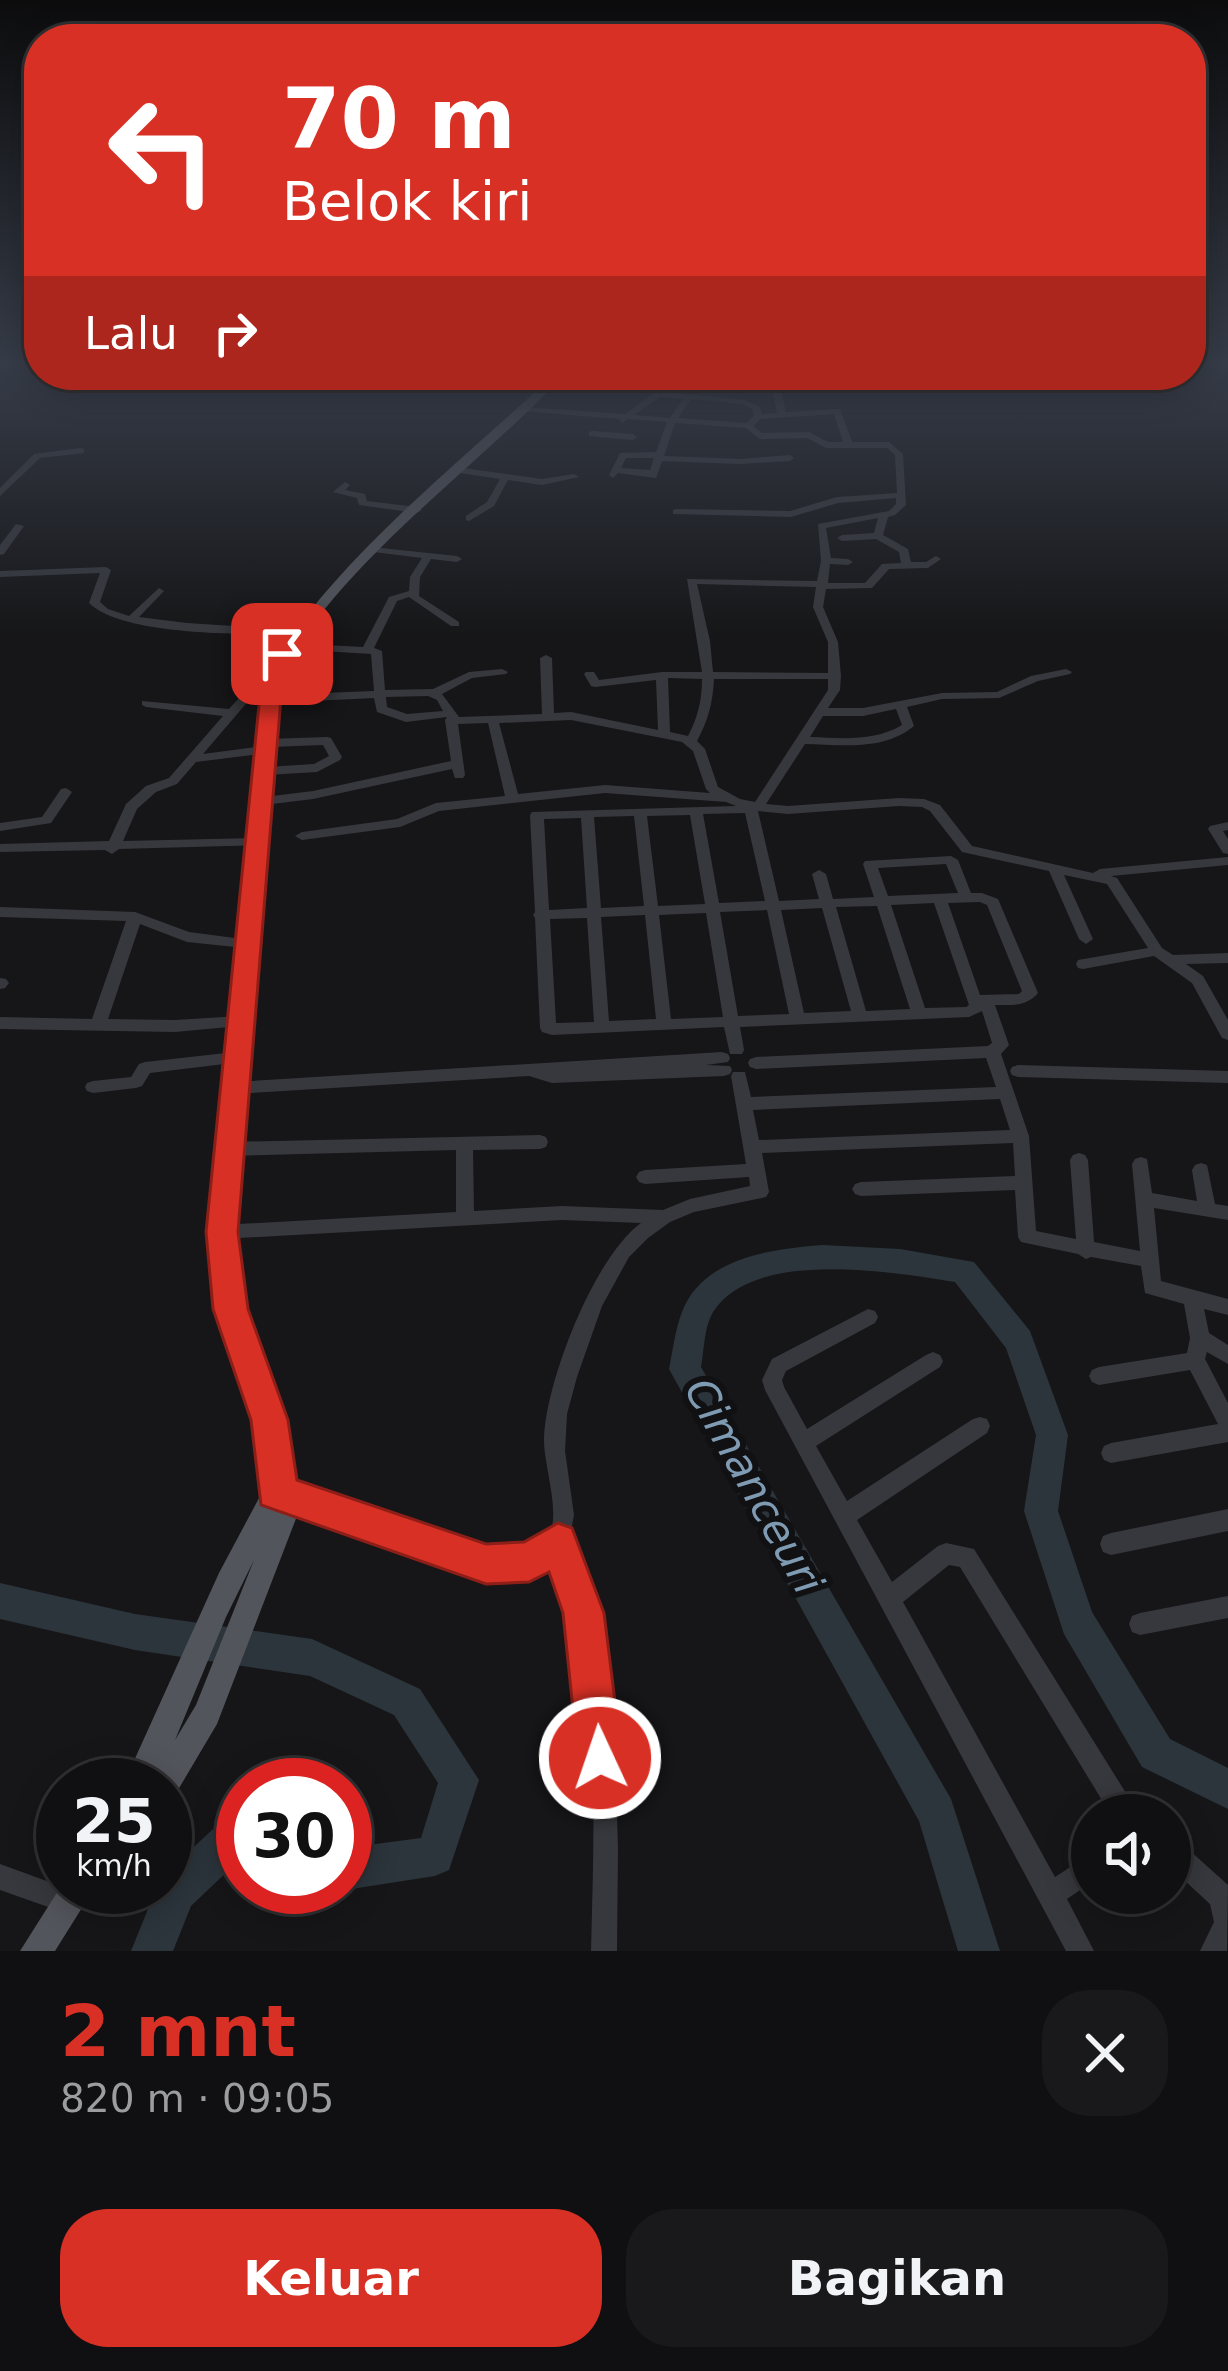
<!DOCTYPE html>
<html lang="id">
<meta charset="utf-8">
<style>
:root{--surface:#101012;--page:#19191b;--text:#f1f3f6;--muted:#9c9d9f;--line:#303032;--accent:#d93025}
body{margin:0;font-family:"DejaVu Sans",sans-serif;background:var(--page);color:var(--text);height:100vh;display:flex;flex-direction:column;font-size:45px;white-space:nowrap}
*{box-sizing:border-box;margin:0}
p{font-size:39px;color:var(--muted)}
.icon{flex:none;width:66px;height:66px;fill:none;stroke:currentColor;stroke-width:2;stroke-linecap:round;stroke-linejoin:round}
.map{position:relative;height:1951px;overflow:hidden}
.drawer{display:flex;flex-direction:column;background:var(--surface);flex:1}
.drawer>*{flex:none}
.guide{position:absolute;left:24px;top:24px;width:1182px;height:366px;border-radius:48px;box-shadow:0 6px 30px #0003,0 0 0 3px var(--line);background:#d93025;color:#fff;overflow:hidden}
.controls{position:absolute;left:1071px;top:1794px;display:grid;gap:24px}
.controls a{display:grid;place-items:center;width:120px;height:120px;border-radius:50%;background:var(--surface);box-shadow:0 6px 30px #0003,0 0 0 3px var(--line);font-size:60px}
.speed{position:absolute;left:36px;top:1758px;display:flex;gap:24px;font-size:60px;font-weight:700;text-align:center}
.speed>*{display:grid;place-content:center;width:156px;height:156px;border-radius:50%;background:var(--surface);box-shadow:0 6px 30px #0003,0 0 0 3px var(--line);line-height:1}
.speed small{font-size:30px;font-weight:400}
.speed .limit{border:18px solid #d22;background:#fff;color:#111}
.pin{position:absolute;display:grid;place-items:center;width:102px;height:102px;color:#fff;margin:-51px;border-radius:24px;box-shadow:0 6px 18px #0006}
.me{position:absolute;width:132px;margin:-66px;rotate:357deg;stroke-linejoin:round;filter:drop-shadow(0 0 9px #0008)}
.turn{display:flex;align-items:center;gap:42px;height:252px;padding:0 60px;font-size:54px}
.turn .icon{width:156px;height:156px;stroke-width:2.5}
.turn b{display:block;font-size:84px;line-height:102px}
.then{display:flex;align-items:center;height:114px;padding:0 60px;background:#0003;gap:24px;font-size:45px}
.round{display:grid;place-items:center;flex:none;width:126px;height:126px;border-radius:48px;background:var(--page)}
.head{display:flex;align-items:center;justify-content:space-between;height:204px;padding:0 60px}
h1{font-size:72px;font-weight:800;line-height:90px;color:var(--accent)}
.cta{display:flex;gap:24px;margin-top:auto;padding:24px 60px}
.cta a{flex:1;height:138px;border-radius:48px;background:var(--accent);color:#fff;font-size:48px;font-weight:800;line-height:138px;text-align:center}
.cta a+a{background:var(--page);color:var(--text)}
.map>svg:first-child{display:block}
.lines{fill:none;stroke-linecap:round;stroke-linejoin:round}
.river{fill:#2c353c;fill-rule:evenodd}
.minor{fill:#37383d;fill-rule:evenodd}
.major{fill:#53555c;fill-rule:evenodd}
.route{fill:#d93025;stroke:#8d1f18;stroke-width:3}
.labels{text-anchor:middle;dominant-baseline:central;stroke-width:12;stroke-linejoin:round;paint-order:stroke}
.near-water-label{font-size:42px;font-style:italic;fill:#7f9bb3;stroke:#111113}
</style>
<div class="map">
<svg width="1228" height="1951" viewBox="0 0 1228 1951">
<rect width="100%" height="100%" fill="#161618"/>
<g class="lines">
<g class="river">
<path d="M823,1245l77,4 74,13 56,69 38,104 -10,76 34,101 78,127 58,29v41l-86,-42 -78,-133 -40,-123 12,-76 -30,-87 -51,-66c-63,-10 -201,-34 -242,30 -9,15 -9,39 -12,55l250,432 49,152h-42l-39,-130 -250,-452c4,-19 6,-39 13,-57 21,-55 90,-63 141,-67z"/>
<polygon points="0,1583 135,1614 312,1639 420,1689 479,1780 449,1870 435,1876 345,1890 339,1887 345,1887 345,1848 421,1838 438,1783 394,1715 310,1676 135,1650 0,1619"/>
<polygon points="226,1824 243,1828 243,1868 233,1866 191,1906 173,1951 131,1951 157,1887 165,1887 165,1874 212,1830"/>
</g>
<g class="minor">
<polygon points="583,375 616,375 640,379 636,381"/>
<path d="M661,375h8l-6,17 81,8 15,6 3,8 15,-1 -8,-38 37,3 1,2 -4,2h-24l7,30 54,-3 12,33h37l14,12 3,51 -11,10 -7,2 -5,18 25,14 3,13h15l10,-6 5,3 -13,9 -39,1 -17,19 -46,1 -3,18 15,35 3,34 -1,14 -12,18h35l79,-15 55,-1 34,-16 35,-7 6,3 -2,2 -32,7 -39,17 -57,1 -35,8 7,19c-30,25 -72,19 -109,18l-39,60 22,2 111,-8 25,1 16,6 32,41 121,27 7,-4 128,-12v8l-117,11 6,2 45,70 11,7 55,-2v10l-42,1 17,12 25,44v20l-6,-2 -30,-55 -38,-27 -71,13 -5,-1 -2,-4 2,-4 70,-12 -41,-64 -43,-9 29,64 -7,5 -7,-5 -30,-68 -87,-19 -32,-41 -8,-4 -23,-1 -111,8 -30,-3 21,90 40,-2 -7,-25 7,-4 7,4 7,25 41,-2 -11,-33 2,-3 86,-5 7,4 13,33h11l16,6 40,94c-12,14 -26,12 -43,12l14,40 -8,9 28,82 7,95 40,8 -6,-79 3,-5 6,-2 6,2 3,5 6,82 46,9 -8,-87 3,-5 6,-2 6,2 5,34 45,8 -5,-31 3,-5 6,-2 6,2 8,39 13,2v14l-74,-12 7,73 67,18v16l-24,-6 5,24 19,12v19l-21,-12 -2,7 23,44v39l-117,21 -7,-3 -3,-7 3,-7 7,-3 107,-19 -28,-54 -91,15 -7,-3 -3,-6 3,-6 7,-3 88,-14 3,-15 -6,-34 -39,-11 -4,-27 -50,-9 -5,2 -8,-5 -57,-12 -3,-5 -3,-47 -154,6 -6,-2 -3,-5 3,-5 6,-2 154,-6 -2,-33 -251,10 7,39 -3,5 -72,15 -24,10 -22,16 -19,19 -27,49 -25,71 -10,37 -2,37 9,64 -5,27 19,47 13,50 14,104 3,106 -1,102h-26c3,-130 11,-266 -36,-389l-27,11 -42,2 -208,-73 -7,-3 -4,-7 4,-7 7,-3 208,71c19,1 48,4 61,-14 16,-23 -4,-73 -3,-101 2,-57 50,-181 97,-215l-79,-3 -340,19 -6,-2 -3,-5 3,-5 6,-2 234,-13v-62l-228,6 -6,-2 -3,-5 3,-5 6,-2 312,-7 6,2 2,5 -2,5 -6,2 -67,1 1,61 88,-5 101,4 27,-11 60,-13 -1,-9 -104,7 -6,-2 -3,-5 3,-5 6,-2 101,-6 -15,-88 2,-4h12l6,25 245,-10 -10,-29 -230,11 -6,-2 -2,-4 2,-4 6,-2 232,-11 4,-3 -10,-32 -13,6 -229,10 4,23 -2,4h-12l-6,-27 -172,8 -10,-3 -2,-4 -5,-110 -2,-3 2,-3 -5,-97 2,-3 204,-6 -10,-4 -121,-9 -166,18 -39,16 -98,13 -7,-4 7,-4 95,-13 39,-16 69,-7 -17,-73 -30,1 7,51 -2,3h-8l-3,-9 -139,30 -49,6 -6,-4 6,-4 49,-6 138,-30 -6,-41 2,-3 -41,5 -29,-10 -3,-14 -103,5 -6,-4 6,-4 103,-4 -3,-37 -84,-5 -6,-3 6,-3 76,4 26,-50 20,-6 1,-14 12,-19 -48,-6 -5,-3 2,-2 86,9 5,3 -5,3 -26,-3 -11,18 -1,19 40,26v4h-8l-42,-29 -12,4 -23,47 8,3 3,39 48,-1 36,-17 33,-3 6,3 -2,2 -34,4 -30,16 17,23 83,-3 -2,-56 6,-3 6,3 2,55 17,-1 87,18 -2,-50 -61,7 -4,-1 -7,-12 2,-2h8l5,8 63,-8h40l-15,-93 130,2 4,-20 -3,-37 71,-13 7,-7v-6l-58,5 -47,14 -118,-3v-4l3,-1 114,2 47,-14 60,-4 -2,-38 -8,-7h-61l-19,-10 -47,1 -14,-11 -71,-5 -11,33 76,3 50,-4 4,3 -4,3 -50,3 -78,-3 -6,17 -38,-5 -5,5 -4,-3 11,-22 36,-1 11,-30 -39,-3 -6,4 -3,-4 -97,-8 -4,-2 4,-2 103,7 29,-21zM660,397l23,2 -13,19 -36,-3zM691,399l51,5 10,5 2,7 -8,7 -68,-5zM834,414l9,28h-15l-19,-10 -47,1 -9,-7 7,-7zM626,458h28l-4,12 -29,-2zM878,518l-4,15 -32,2 -5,3 5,3 34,-2 23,13 2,11 -19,1 -17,19h-37l2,-19 18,1 5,-3 -5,-3 -17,-1 -5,-30zM697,584l119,3 -3,20 15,35v31l-115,-1 -3,-31zM668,678l34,1c0,21 -4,38 -14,57l-18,-4zM714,679h114v11l-73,112 -15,-3 -22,-12 -13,-38 -8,-8c11,-20 16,-39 17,-62zM428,696l9,4 6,11 -36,3 -20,-7 -1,-10zM896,709l6,16c-28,17 -61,13 -92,12l13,-21h40zM571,720l111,22 11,9 13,38 4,4 -105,-8 -87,9 -19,-71zM745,813l20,88 -46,2 -16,-89zM690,815l15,89 -47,2 -11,-90zM634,816l10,90 -43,2 -7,-91zM581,818l6,90 -38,2 -5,-91zM946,864l12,29 -70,3 -10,-28zM980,902l7,3 35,86 -3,3 -39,1 -32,-92zM934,903l35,102 -3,2 -41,1 -34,-103zM877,906l33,103 -44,2 -30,-104zM822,908l29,103 -47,2 -23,-103zM767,910l22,104 -51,2 -18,-104zM706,913l17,104 -52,2 -12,-104zM645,915l11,104 -47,2 -8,-104zM587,918l7,104 -38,1 -6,-104zM1000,1099l10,31 -251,10 -6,-30z"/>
<polygon points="592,431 633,434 637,437 633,440 589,436 589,432"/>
<polygon points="81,448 84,449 84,453 40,458 0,496 0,488 34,454"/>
<polygon points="456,467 542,479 574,474 579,477 542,485 508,480 494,506 469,521 466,520 466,516 487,502 500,479 453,472 453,468"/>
<polygon points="345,482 350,485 345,490 365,494 367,501 417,507 422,510 417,513 359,505 357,498 333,492"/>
<polygon points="16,524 24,526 4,554 0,555 0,545"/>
<path d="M106,567l5,3 -11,32 8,7 21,7 30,-28 5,3 -25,26 48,6 110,7 5,3 -5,3c-52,-3 -172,1 -208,-33l11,-30 -100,4v-6z"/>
<polygon points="271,682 277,685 275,687 256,692 203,754 264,746 262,743 268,739 327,737 331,738 342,757 340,760 317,772 266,775 260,771 266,767 314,764 329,756 323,745 271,747 271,752 267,753 196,762 177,784 156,792 137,809 123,841 258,838 263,839 265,842 263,845 119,849 112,854 105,850 0,852 0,844 109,841 126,804 146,786 169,778 223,716 146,707 142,705 142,701 229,709 248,688"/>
<polygon points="66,788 72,792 51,823 0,831 0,823 42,817 61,789"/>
<polygon points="1228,822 1228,830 1223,831 1228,839 1228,854 1223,853 1208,829 1210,826"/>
<polygon points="0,907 135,912 189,932 250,940 252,943 250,946 245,948 187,942 140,924 108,1019 175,1020 240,1016 248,1021 240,1026 175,1032 0,1029 0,1017 92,1019 126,921 0,917"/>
<polygon points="0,978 6,979 9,983 5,988 0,989"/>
<polygon points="235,1052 241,1054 243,1058 241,1062 150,1073 142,1086 136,1088 93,1093 87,1091 85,1087 87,1083 93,1081 131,1077 139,1064 145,1062"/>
<polygon points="722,1052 728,1054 730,1058 728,1062 706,1065 730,1066 732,1070 730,1074 724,1076 552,1083 529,1076 235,1094 229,1092 227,1088 229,1084 235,1082"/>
<polygon points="1018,1065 1228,1071 1228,1083 1018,1077 1012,1075 1010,1071 1012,1067"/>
<polygon points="868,1309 875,1311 878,1317 875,1323 786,1371 782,1380 784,1387 807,1429 926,1355 933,1352 940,1355 943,1361 940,1367 816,1446 847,1501 973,1419 980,1417 987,1419 990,1426 987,1433 857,1520 892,1582 938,1546 946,1543 974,1549 1134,1806 1138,1815 1111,1815 960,1567 949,1565 903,1602 1055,1877 1092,1853 1092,1882 1067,1899 1094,1951 1066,1951 765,1390 762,1380 772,1359"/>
<polygon points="1228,1509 1228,1531 1111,1555 1103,1552 1100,1544 1103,1536 1111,1533"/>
<polygon points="1228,1596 1228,1618 1140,1635 1132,1632 1129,1624 1132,1616 1140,1613"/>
<polygon points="1170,1837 1179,1841 1228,1885 1227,1951 1200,1951 1214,1922 1210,1904 1170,1867"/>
<polygon points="0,1864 77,1892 81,1901 77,1910 68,1914 0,1890"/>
</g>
<g class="major">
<path d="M554,375h10c-94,99 -214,179 -284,298l-47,559c3,25 4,51 9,75 15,70 61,135 55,209l-80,208 -42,71 -10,5v-15h-42l96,-212 40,-75 9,-28 -10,-49 -38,-112 -9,-77 55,-559c69,-113 190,-208 288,-298zM254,1560l-58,145 -21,35 51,-123z"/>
<polygon points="63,1883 63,1887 95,1887 55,1951 20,1951"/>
</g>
</g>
<linearGradient id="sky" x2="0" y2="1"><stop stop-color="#0c0c0d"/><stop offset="0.57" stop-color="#363c48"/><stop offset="1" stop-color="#363c48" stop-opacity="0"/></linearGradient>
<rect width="1228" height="638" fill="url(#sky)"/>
<polygon class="route" points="275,650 292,654 282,685 238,1232 248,1309 288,1420 297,1480 486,1544 524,1542 558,1523 572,1528 604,1613 622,1758 616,1774 600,1780 584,1774 578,1758 563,1613 549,1572 529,1582 486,1584 261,1505 251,1420 213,1309 206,1232 261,685"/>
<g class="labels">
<g class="near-water-label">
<text transform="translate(754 1486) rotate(61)">Cimanceuri</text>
</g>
</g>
</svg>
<div class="controls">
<a><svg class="icon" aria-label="sound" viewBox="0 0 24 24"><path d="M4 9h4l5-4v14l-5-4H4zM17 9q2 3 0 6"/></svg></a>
</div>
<div class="speed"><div>25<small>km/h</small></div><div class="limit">30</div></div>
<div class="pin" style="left:282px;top:654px;background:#d93025"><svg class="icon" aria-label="arrive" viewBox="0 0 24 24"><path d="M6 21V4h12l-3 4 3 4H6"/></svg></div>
<svg class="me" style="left:600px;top:1758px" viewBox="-20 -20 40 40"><circle r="17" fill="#d93025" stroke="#fff" stroke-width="3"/><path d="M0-11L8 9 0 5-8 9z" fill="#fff"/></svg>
<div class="guide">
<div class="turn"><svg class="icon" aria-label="left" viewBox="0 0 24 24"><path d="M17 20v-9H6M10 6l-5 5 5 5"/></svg><div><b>70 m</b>Belok kiri</div></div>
<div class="then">Lalu<svg class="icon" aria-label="right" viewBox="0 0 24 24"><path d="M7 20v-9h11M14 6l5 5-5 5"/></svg></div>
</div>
</div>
<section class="drawer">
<div class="head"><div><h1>2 mnt</h1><p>820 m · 09:05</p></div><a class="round"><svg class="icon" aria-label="close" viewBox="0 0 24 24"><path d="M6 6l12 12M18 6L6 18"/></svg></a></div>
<div class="cta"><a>Keluar</a><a>Bagikan</a></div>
</section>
